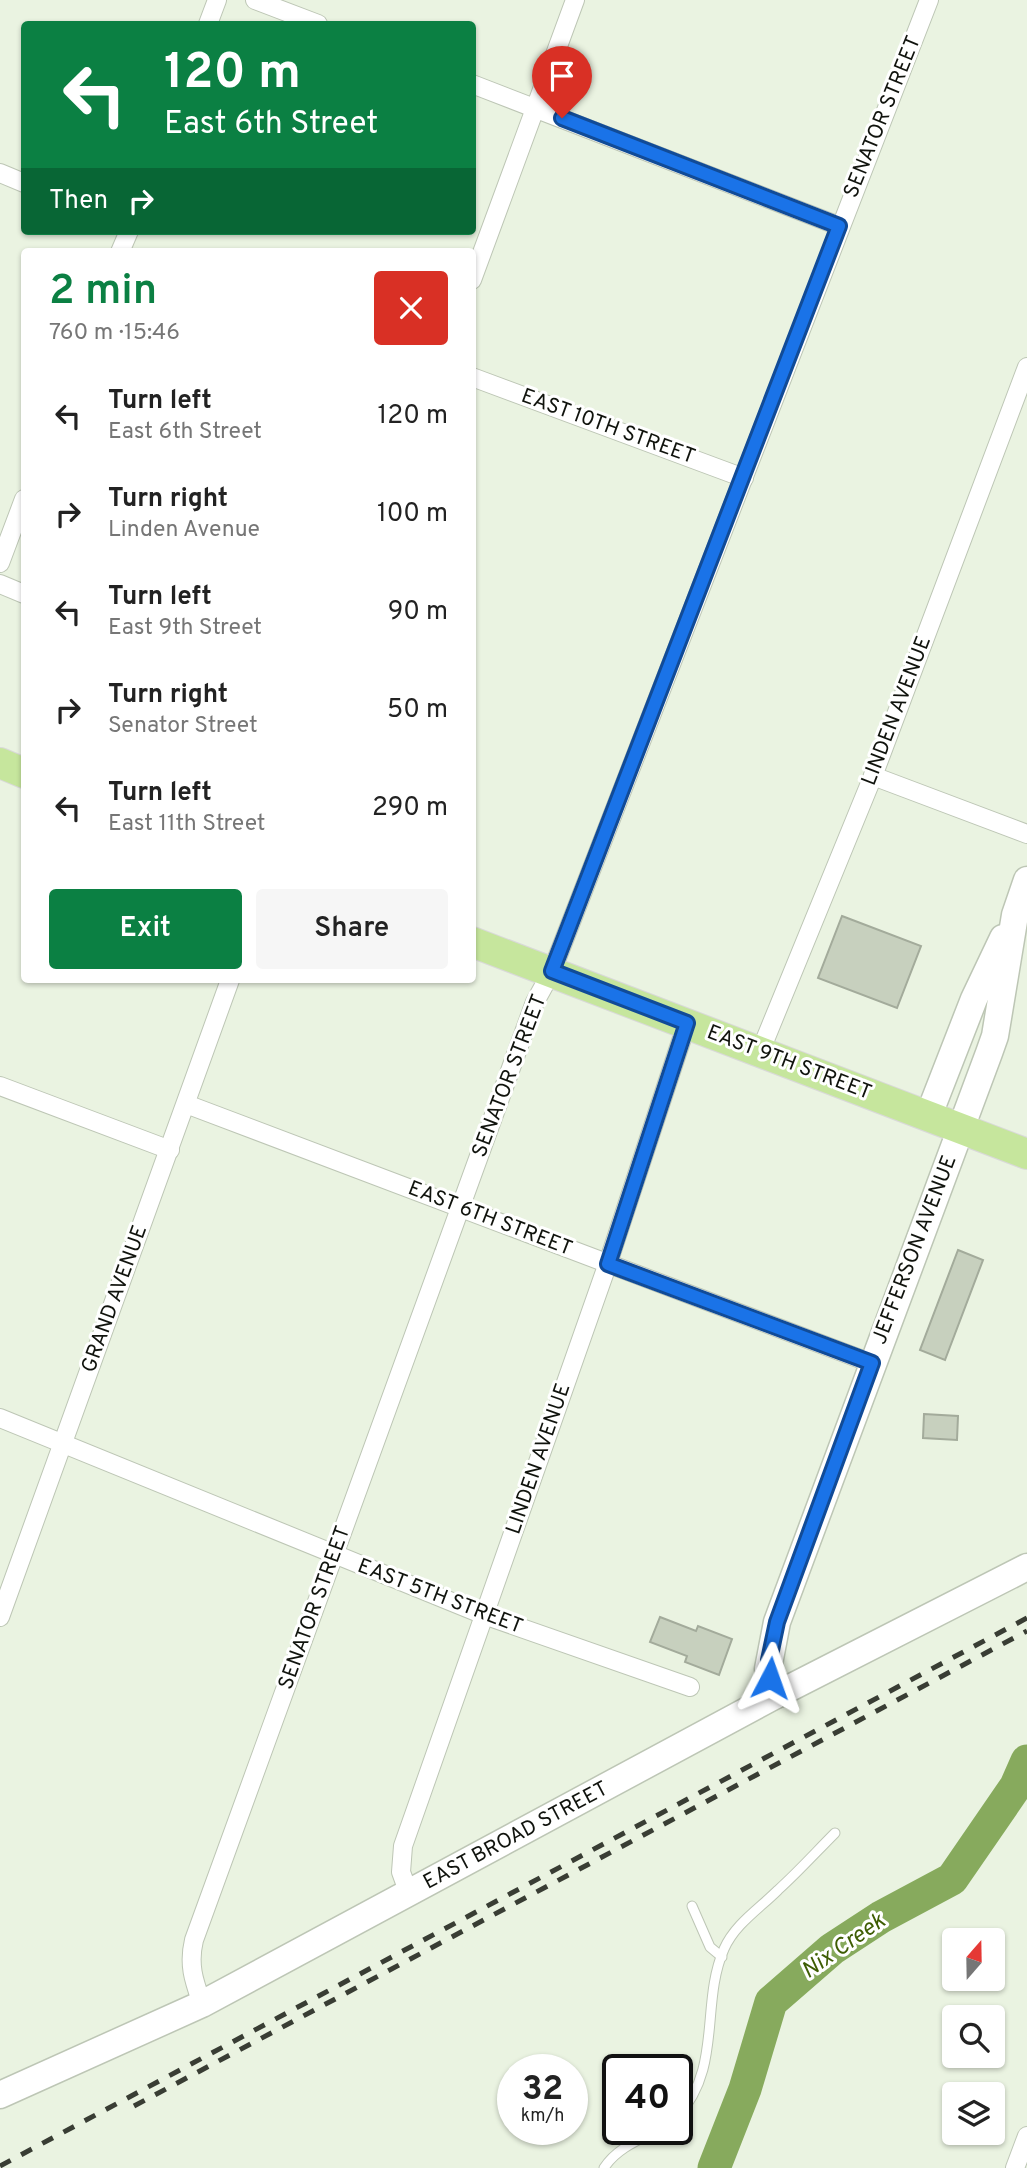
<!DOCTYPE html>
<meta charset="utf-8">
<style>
:root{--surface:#fff;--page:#f6f6f6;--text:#222;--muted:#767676;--accent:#0b8043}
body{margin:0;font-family:Overpass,sans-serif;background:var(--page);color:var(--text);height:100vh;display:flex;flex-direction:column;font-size:26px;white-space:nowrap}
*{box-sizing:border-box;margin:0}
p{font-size:23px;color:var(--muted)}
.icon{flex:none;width:38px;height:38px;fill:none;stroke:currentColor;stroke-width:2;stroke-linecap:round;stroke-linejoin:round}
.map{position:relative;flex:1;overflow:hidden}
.sheet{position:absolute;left:21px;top:248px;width:455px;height:735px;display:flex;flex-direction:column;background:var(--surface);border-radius:7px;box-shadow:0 2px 5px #0004}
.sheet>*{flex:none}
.guide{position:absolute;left:21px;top:21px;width:455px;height:214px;border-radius:7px;box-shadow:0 2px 5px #0004;background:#0b8043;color:#fff;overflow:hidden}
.needle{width:46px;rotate:20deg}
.buttons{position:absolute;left:942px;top:1928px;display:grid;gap:14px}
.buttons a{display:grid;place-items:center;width:63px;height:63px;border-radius:7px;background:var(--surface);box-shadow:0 2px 5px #0004;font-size:35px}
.speed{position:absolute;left:497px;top:2054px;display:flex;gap:14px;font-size:35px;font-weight:700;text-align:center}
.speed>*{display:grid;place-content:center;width:91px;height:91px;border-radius:50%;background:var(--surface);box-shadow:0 2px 5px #0004;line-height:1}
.speed small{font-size:18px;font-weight:400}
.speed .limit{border:4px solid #111;border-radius:10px;background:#fff;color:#111}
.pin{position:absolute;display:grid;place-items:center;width:60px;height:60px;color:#fff;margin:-72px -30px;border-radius:50% 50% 50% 0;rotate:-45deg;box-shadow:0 0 7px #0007}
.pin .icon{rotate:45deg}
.me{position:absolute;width:77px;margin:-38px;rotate:4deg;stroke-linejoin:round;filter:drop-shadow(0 0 5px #0008)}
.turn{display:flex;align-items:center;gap:24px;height:147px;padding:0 28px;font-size:32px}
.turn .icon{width:91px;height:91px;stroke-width:2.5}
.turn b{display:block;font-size:49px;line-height:60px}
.then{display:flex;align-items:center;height:66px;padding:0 28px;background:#0003;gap:14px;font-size:26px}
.round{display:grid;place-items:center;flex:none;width:74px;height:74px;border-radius:7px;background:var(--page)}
.head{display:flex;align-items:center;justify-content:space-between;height:119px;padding:0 28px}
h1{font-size:42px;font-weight:600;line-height:52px;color:var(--accent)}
.action{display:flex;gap:14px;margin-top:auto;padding:14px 28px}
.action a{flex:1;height:80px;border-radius:7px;background:var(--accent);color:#fff;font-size:28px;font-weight:600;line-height:80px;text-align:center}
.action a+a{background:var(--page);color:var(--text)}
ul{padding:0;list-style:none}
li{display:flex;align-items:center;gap:21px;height:98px;padding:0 28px}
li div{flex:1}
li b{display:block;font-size:26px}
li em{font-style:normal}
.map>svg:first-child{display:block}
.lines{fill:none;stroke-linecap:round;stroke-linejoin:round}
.river{stroke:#87aa5d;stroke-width:33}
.building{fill:#c7d0be;stroke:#a3ab9b;stroke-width:2}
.lane-casing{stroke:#bdc6b5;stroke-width:11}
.street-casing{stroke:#bdc6b5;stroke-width:20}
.secondary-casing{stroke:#bdc6b5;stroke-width:29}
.primary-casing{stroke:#d9d9d8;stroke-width:32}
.lane{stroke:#fff;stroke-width:9}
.street{stroke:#fff;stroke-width:18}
.secondary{stroke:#fff;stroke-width:26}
.primary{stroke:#c6e69d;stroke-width:30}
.rail{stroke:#393d34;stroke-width:5;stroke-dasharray:12 12;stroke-linecap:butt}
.route-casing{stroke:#114b97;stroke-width:18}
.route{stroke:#1a73e8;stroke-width:12}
.labels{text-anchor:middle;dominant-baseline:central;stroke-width:6;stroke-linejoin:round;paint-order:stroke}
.street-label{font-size:21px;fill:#10130d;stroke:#fff}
.water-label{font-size:23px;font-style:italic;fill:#3e5d04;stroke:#fff}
</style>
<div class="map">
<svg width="1027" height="2168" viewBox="0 0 1027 2168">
<rect width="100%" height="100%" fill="#eaf3e1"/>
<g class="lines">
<polyline class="river" points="714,2168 745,2089 771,2002 832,1949 881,1917 952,1879 1016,1786 1027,1761"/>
</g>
<g class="building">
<polygon points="842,916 921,946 897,1008 818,978"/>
<polygon points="958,1250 983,1260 945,1360 920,1350"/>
<polygon points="924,1414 958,1416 957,1440 923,1438"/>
<polygon points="660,1617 696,1631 698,1626 732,1639 719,1675 685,1662 687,1656 650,1642"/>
</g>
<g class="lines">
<g class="lane-casing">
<g id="lane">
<polyline points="692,1906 710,1947 722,1957"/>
<path d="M677,2117c46,-49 23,-113 47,-168 11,-25 35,-40 54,-59 20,-18 38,-38 57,-57"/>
<path d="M604,2168c12,-19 34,-28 54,-38"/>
</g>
</g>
<g class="street-casing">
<g id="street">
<polyline points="255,0 318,24"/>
<polyline points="208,24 217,0"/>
<polyline points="472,84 839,226"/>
<polyline points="0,173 24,183"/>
<polyline points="120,252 129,231"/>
<polyline points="472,280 575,0"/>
<polyline points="472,377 744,478"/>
<polyline points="0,563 24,499"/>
<polyline points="0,584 24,594"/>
<polyline points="873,776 1027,834"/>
<polyline points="760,1052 873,776 1027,367"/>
<polyline points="0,1086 170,1150"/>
<polyline points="186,1104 871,1363"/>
<polyline points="0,1418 484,1615 690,1687"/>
<polyline points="0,1617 230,980"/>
<polyline points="409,1894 401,1872 403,1846 608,1263 687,1023"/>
<path d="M202,2004c-8,-23 -14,-39 -8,-64l341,-938 17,-31 377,-971"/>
<polyline points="1015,2168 1027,2136"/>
</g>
</g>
<g class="secondary-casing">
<g id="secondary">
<polyline points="928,1117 974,999 1003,938"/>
<polyline points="776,1695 768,1669 777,1622 989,1053 995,1036 1015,915 1027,880"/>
<polyline points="0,2095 202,2004 776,1695 1027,1567"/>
</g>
</g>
<g class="primary-casing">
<g id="primary">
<polyline points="0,763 24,773"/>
<polyline points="472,942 1027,1154"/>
</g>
</g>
<use href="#lane" class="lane"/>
<use href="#street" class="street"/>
<use href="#secondary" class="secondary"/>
<use href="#primary" class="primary"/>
<g class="rail">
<polyline points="134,2106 1027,1631"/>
<polyline points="0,2166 1027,1618"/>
</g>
</g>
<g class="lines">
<g class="route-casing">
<polyline id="route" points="562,118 839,226 552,971 687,1023 608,1264 872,1363 777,1622 769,1660 770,1678"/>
</g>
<use href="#route" class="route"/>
</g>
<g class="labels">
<g class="street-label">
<text transform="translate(883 117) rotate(-68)">SENATOR STREET</text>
<text transform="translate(608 427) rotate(20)">EAST 10TH STREET</text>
<text transform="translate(897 711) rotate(-69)">LINDEN AVENUE</text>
<text transform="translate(789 1063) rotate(21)">EAST 9TH STREET</text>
<text transform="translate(510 1076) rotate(-69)">SENATOR STREET</text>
<text transform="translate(490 1219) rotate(21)">EAST 6TH STREET</text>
<text transform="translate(915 1250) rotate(-69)">JEFFERSON AVENUE</text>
<text transform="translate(115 1299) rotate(-70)">GRAND AVENUE</text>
<text transform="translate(539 1459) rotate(-71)">LINDEN AVENUE</text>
<text transform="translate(440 1597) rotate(21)">EAST 5TH STREET</text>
<text transform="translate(315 1608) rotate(-70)">SENATOR STREET</text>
<text transform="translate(516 1836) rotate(-28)">EAST BROAD STREET</text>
</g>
<g class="water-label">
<text transform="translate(844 1947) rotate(-35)">Nix Creek</text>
</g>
</g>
</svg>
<div class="buttons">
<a><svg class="needle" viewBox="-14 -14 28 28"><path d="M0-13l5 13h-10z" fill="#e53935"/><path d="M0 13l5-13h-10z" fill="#767676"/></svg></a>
<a><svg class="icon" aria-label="search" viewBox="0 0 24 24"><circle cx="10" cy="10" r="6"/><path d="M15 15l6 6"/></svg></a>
<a><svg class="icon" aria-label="layers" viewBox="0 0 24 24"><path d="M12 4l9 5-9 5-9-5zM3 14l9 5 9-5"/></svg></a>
</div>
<div class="speed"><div>32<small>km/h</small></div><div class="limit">40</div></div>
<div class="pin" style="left:562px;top:118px;background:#d93025"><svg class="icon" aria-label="arrive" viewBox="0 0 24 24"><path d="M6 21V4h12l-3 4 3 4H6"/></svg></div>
<svg class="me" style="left:770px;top:1678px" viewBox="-20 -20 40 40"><path d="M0-17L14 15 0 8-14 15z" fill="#1a73e8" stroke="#fff" stroke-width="4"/></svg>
<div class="guide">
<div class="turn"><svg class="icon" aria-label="left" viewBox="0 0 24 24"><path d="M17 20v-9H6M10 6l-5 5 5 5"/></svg><div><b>120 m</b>East 6th Street</div></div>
<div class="then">Then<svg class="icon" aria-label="right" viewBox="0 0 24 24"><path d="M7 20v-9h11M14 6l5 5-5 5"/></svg></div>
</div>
<section class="sheet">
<div class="head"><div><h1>2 min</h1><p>760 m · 15:46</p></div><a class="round" style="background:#d93025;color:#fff"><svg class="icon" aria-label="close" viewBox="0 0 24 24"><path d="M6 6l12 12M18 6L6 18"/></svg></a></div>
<ul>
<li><svg class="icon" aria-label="left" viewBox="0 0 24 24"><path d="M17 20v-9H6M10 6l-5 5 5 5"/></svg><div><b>Turn left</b><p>East 6th Street</p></div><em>120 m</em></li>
<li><svg class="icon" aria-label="right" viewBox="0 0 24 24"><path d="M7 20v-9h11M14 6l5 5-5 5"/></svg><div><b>Turn right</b><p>Linden Avenue</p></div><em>100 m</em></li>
<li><svg class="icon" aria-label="left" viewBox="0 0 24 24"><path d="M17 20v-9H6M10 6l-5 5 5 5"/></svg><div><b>Turn left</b><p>East 9th Street</p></div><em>90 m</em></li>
<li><svg class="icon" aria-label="right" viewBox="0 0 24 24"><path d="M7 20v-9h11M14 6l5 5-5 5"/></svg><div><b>Turn right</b><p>Senator Street</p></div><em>50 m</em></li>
<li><svg class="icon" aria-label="left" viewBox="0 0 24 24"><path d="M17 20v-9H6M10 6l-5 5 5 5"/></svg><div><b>Turn left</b><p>East 11th Street</p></div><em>290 m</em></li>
</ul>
<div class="action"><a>Exit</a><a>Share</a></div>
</section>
</div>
